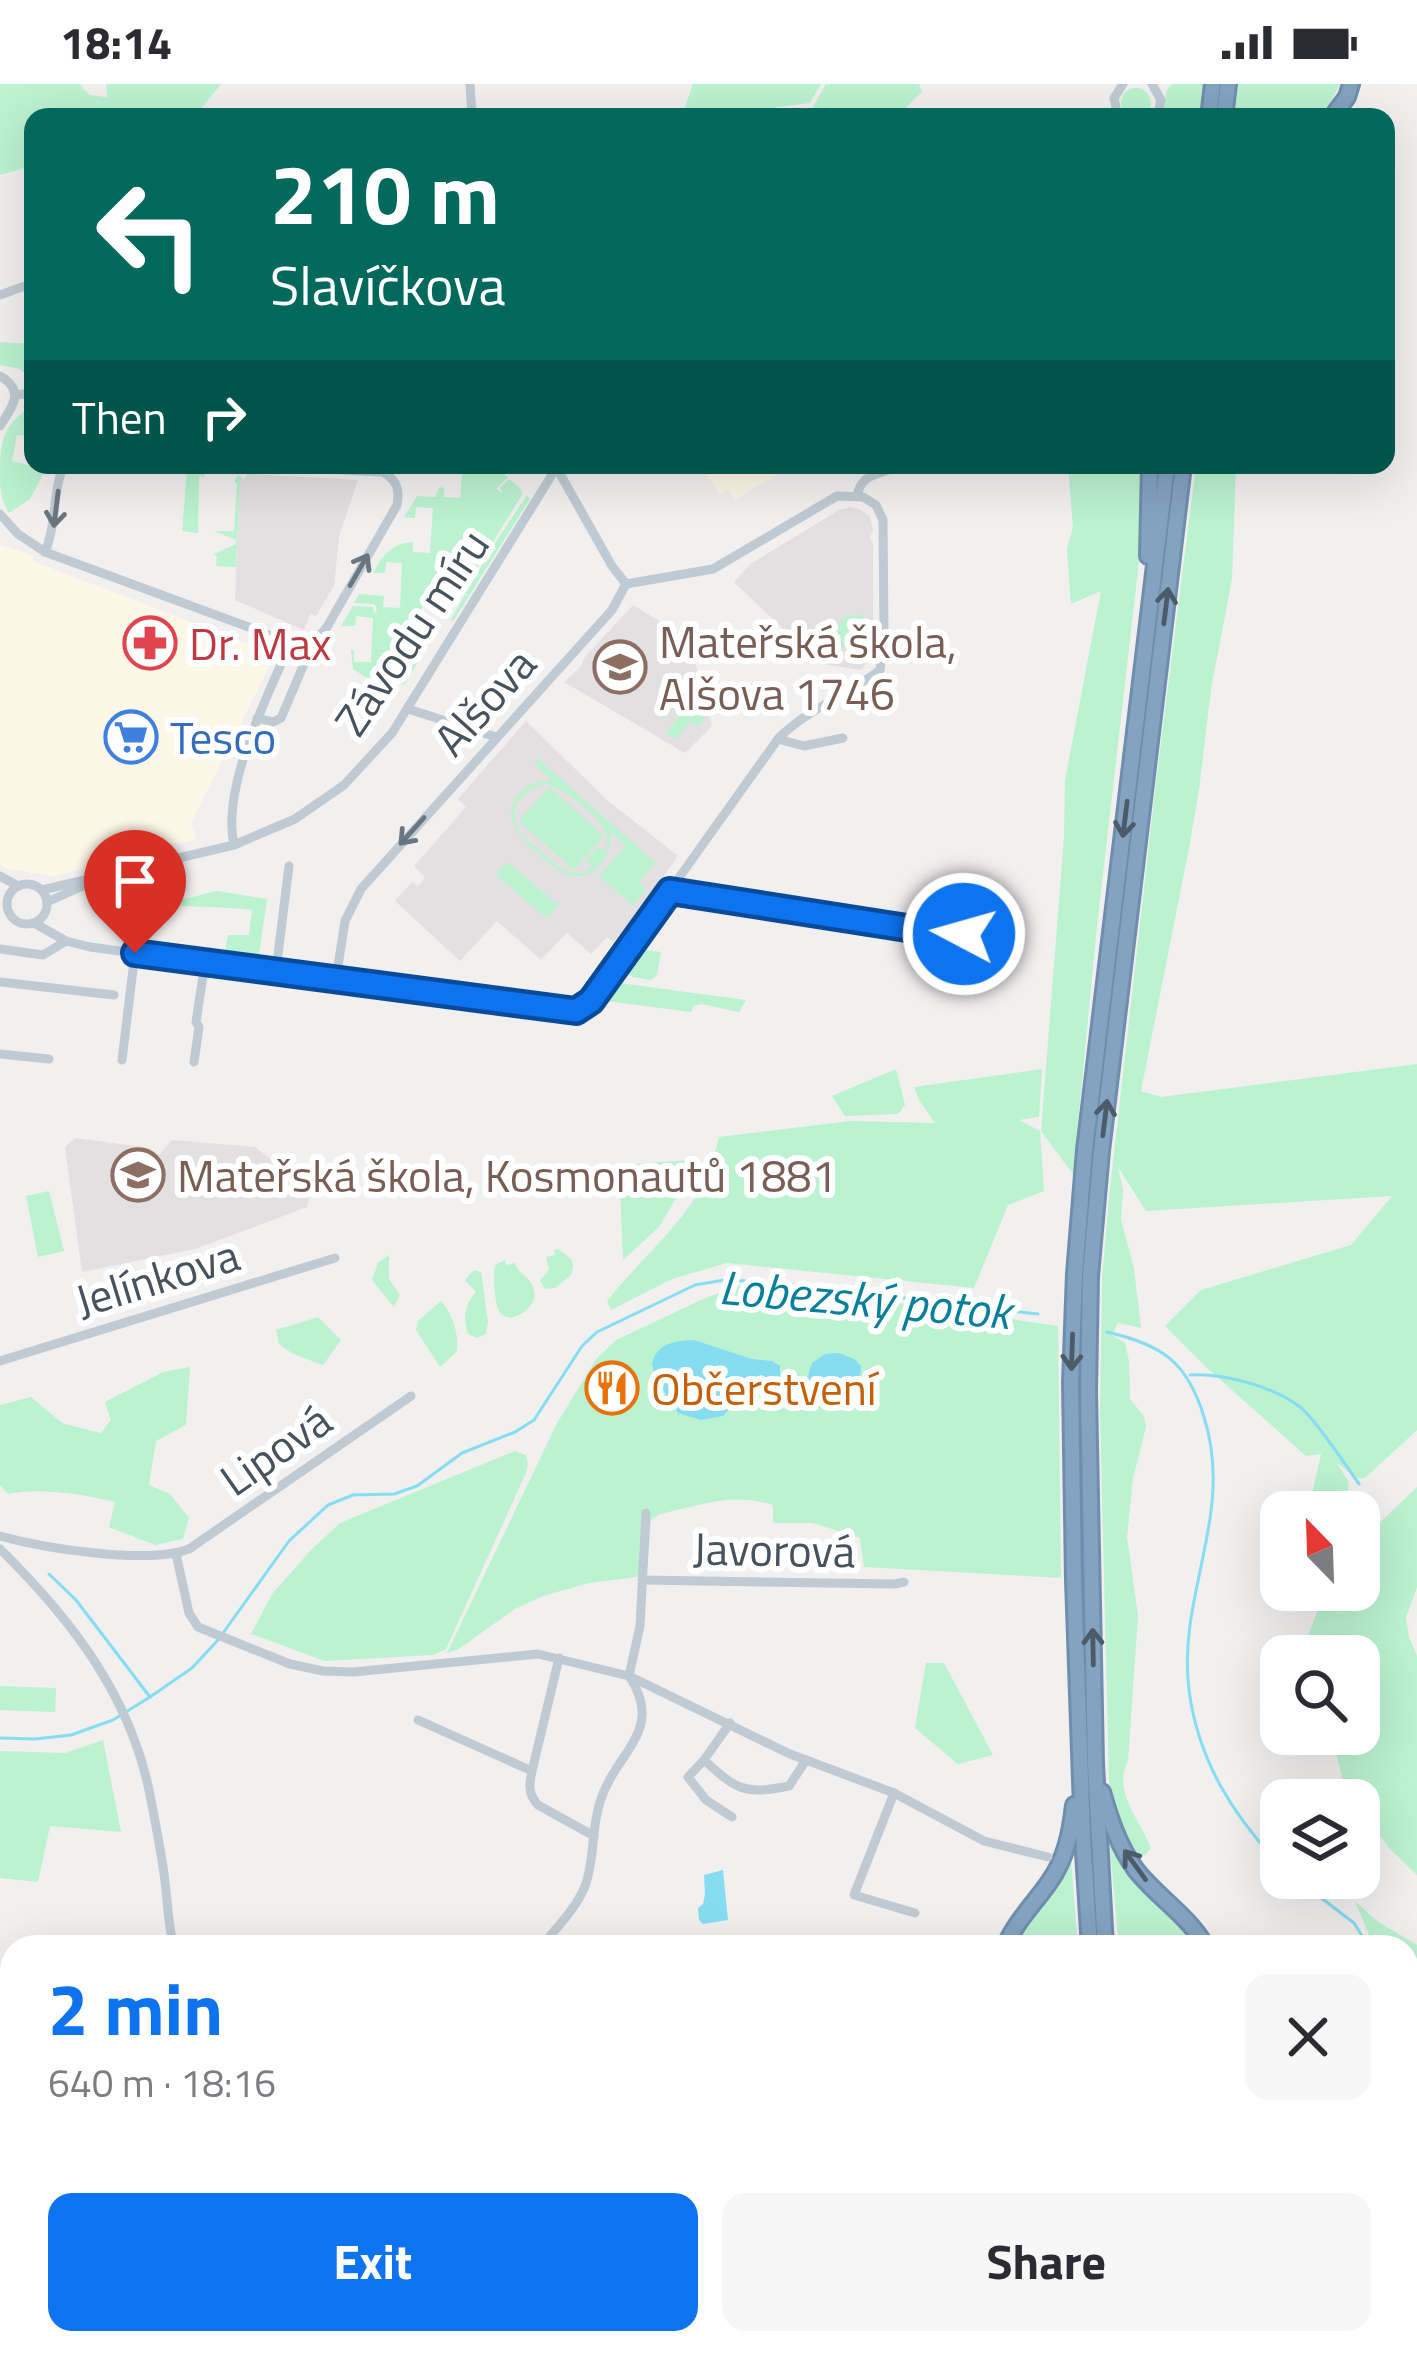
<!DOCTYPE html>
<meta charset="utf-8">
<style>
:root{--surface:#fff;--page:#f7f7f7;--text:#2b2b33;--muted:#7c7c81;--accent:#0d73ef}
body{margin:0;font-family:"Titillium Web",sans-serif;background:var(--page);color:var(--text);height:100vh;display:flex;flex-direction:column;font-size:45px;white-space:nowrap}
*{box-sizing:border-box;margin:0}
p{font-size:39px;color:var(--muted)}
.icon{flex:none;width:66px;height:66px;fill:none;stroke:currentColor;stroke-width:2;stroke-linecap:round;stroke-linejoin:round}
.map{position:relative;flex:1;overflow:hidden}
.side{position:absolute;left:0px;top:1851px;width:1419px;height:420px;display:flex;flex-direction:column;background:var(--surface);border-radius:36px 36px 0 0;box-shadow:0 12px 48px #0002}
.side>*{flex:none}
.banner{position:absolute;left:24px;top:24px;width:1371px;height:366px;border-radius:24px;box-shadow:0 12px 48px #0002;background:#00695c;color:#fff;overflow:hidden}
.needle{width:78px;rotate:337deg}
.buttons{position:absolute;left:1260px;top:1407px;display:grid;gap:24px}
.buttons a{display:grid;place-items:center;width:120px;height:120px;border-radius:24px;background:var(--surface);box-shadow:0 12px 48px #0002;font-size:60px}
.pin{position:absolute;display:grid;place-items:center;width:102px;height:102px;color:#fff;margin:-123px -51px;border-radius:50% 50% 50% 0;rotate:-45deg;box-shadow:0 0 12px #0007}
.pin .icon{rotate:45deg}
.me{position:absolute;width:132px;margin:-66px;rotate:276deg;stroke-linejoin:round;filter:drop-shadow(0 0 9px #0008)}
.turn{display:flex;align-items:center;gap:42px;height:252px;padding:0 48px;font-size:54px}
.turn .icon{width:156px;height:156px;stroke-width:2.5}
.turn b{display:block;font-size:84px;line-height:102px}
.then{display:flex;align-items:center;height:114px;padding:0 48px;background:#0003;gap:24px;font-size:45px}
.round{display:grid;place-items:center;flex:none;width:126px;height:126px;border-radius:24px;background:var(--page)}
.overview{display:flex;align-items:center;justify-content:space-between;height:204px;padding:0 48px}
h1{font-size:72px;font-weight:700;line-height:90px;color:var(--accent)}
.cta{display:flex;gap:24px;margin-top:auto;padding:24px 48px}
.cta a{flex:1;height:138px;border-radius:24px;background:var(--accent);color:#fff;font-size:48px;font-weight:700;line-height:138px;text-align:center}
.cta a+a{background:var(--page);color:var(--text)}
.status{display:flex;justify-content:space-between;align-items:center;height:84px;padding:0 60px;background:var(--surface);direction:ltr}
.status svg{height:33px;fill:currentColor}
.map>svg:first-child{display:block}
.commercial{fill:#fdf7e8}
.education{fill:#e3e0e1}
.green{fill:#bbf2d0;fill-rule:evenodd}
.water{fill:#86ddf2}
.lines{fill:none;stroke-linecap:round;stroke-linejoin:round}
.stream{stroke:#86ddf2;stroke-width:3}
.highway-casing{stroke:#6f8ead;stroke-width:20}
.minor{stroke:#bfcad2;stroke-width:9}
.major{stroke:#aebfd0;stroke-width:12}
.highway{stroke:#84a3c1;stroke-width:14}
.oneway{stroke:#6a7781}
.oneway2{stroke:#4c5b68}
.route-casing{stroke:#084b9b;stroke-width:30}
.route{stroke:#0d73ef;stroke-width:21}
.labels{text-anchor:middle;dominant-baseline:central;stroke-width:12;stroke-linejoin:round;paint-order:stroke}
.street-label{font-size:45px;fill:#46535e;stroke:#fff}
.education-label{font-size:45px;fill:#785e54;stroke:#fff;text-anchor:start}
.health-label{font-size:45px;fill:#be3a42;stroke:#fff;text-anchor:start}
.shop-label{font-size:45px;fill:#366cbe;stroke:#fff;text-anchor:start}
.food-label{font-size:45px;fill:#c56008;stroke:#fff;text-anchor:start}
.water-label{font-size:48px;font-style:italic;fill:#057f9c;stroke:#fff}
</style>
<div class="status"><b>18:14</b><svg viewBox="0 0 49 12"><path d="M0 12V9h3v3zM5 12V6h3v6zM10 12V3h3v9zM15 12V0h3v12zM26 1h20v11H26zM47 4h2v5h-2z"/></svg></div>
<div class="map">
<svg width="1417" height="2271" viewBox="0 0 1417 2271">
<rect width="100%" height="100%" fill="#f2efef"/>
<g class="commercial">
<polygon points="700,381 794,381 735,416 728,406 720,410"/>
<polygon points="0,461 32,471 33,477 275,571 191,739 196,755 54,792 5,784 0,780"/>
<polygon points="533,2259 645,2259 655,2271 539,2271 530,2261"/>
</g>
<g class="education">
<polygon points="248,390 358,396 339,453 334,502 316,532 310,530 304,546 235,516 240,398"/>
<polygon points="850,423 861,426 870,433 873,446 870,453 873,460 873,559 871,571 862,586 827,581 805,566 734,498 750,480 839,426"/>
<polygon points="633,521 689,555 712,642 685,669 564,598 581,583 584,574"/>
<polygon points="526,637 607,716 677,771 676,775 624,848 613,858 607,853 591,870 567,849 541,876 497,837 460,877 395,817 412,798 418,802 425,794 414,782 466,723 458,715"/>
<polygon points="75,1054 150,1064 159,1071 172,1056 255,1063 311,1106 307,1123 195,1165 82,1188 65,1063"/>
</g>
<g class="green">
<polygon points="0,0 79,0 90,11 107,13 106,0 221,0 198,28 182,23 183,33 33,33 33,89 25,84 0,91"/>
<polygon points="693,0 821,0 810,19 701,33 684,26"/>
<polygon points="826,0 919,0 922,8 896,33 807,33"/>
<polygon points="1172,0 1203,0 1199,33 1161,33 1167,6"/>
<polygon points="1237,0 1340,0 1330,19 1315,33 1232,33"/>
<circle cx="1136" cy="19" r="15"/>
<polygon points="0,258 33,260 33,289 27,291 20,285 0,281"/>
<path d="M33,321v28l-6,3 -10,-1 -5,26 29,7 7,-3 -18,34 -21,14c-8,-14 -9,-23 -9,-39 0,-34 3,-49 33,-69z"/>
<polygon points="150,381 200,382 205,393 199,392 198,449 182,447 187,386 150,384"/>
<path d="M463,381h28l17,12 -12,12 7,4 -3,-5 9,-9 12,10 1,6 -76,123 -9,-8 7,1 13,-21 -18,-11 -33,56 11,8 4,-6 8,6 -24,41 -30,-1 -22,-14 -2,-19h3v12h17l2,-44 -17,-2 -1,10h-14l12,-20 20,1 1,6 3,-1 -2,-8 -21,-1 5,-9 25,2 -1,11 17,1 2,-45 -16,-1 -1,11h-12c10,-18 19,-30 40,-31v10l17,1 3,-45 -17,-1 -1,11 -11,-1 13,-21 18,1 4,-9 5,-1v10l16,1z"/>
<polygon points="1068,381 1145,381 1139,478 1097,842 1073,1090 1041,1047 1064,753 1065,696 1101,507 1071,520 1067,465 1073,443"/>
<path d="M1196,381h40l-4,114 -21,110 -12,101 -10,58 -48,243 20,6 256,-33v366l-52,48h-9l-20,-16 13,20 -3,17 -12,13h-26l13,-58 -15,2 -100,-89 -41,-41 36,-36 150,-45 41,-49 -246,15 -28,-44 5,23 -2,29 13,50 7,59 -23,-5 -6,12 13,8 4,18 1,38 14,17 2,11 -13,51 -6,59 11,79 -10,145c-16,31 12,58 23,87l-8,9 -12,-5 -12,-25 -10,-46 -9,-368 2,-133 7,-83 48,-423z"/>
<polygon points="238,391 243,395 240,398 236,483 216,482 217,473 214,470 236,460 236,456 214,447 234,447 237,400 234,397"/>
<polygon points="527,411 530,415 454,536 450,537 493,462"/>
<polygon points="864,531 868,558 851,566 831,559 844,532"/>
<polygon points="692,618 700,625 704,636 698,642 691,637 675,655 666,648"/>
<path d="M538,675l118,104 -18,20 8,7 -14,15 -33,-29 27,-30 -15,-14c0,23 -14,53 -45,42 -12,-4 -21,-15 -31,-23 -16,-15 -34,-34 -17,-56 9,-12 21,-14 34,-14l-18,-17zM547,700c16,4 51,30 58,47 4,8 2,12 1,21l-8,-5 -12,14 7,6c-7,4 -9,6 -18,6 -14,-1 -23,-12 -33,-20 -7,-7 -16,-13 -21,-20 -17,-23 2,-46 26,-49z"/>
<polygon points="549,703 604,752 574,786 519,737"/>
<polygon points="508,778 558,821 547,834 496,791"/>
<path d="M217,807l50,8 -8,56 -34,-4 3,-16h21l3,-25c-29,-4 -58,-2 -88,-6z"/>
<polygon points="646,866 661,868 657,891 651,896 633,893 625,888 639,867"/>
<polygon points="619,899 746,916 739,928 701,920 694,922 691,928 607,917"/>
<polygon points="896,985 905,1021 898,1030 845,1032 832,1012"/>
<path d="M1042,985l-3,48 -20,3 21,11 4,60 -36,14 -34,83 -247,-25 -55,16 -61,31 -4,-9c30,-38 75,-76 97,-118 8,-14 11,-31 15,-46l131,-16 85,2 -16,-23 -5,-13z"/>
<polygon points="691,1076 693,1085 659,1143 623,1176 619,1081"/>
<polygon points="49,1107 64,1167 38,1173 26,1112"/>
<path d="M558,1165c9,9 19,7 13,26l-16,13 -10,1 -5,-9 9,-10 -3,-13 9,-2 -1,-5z"/>
<polygon points="389,1171 389,1195 400,1211 394,1223 372,1196 378,1179"/>
<path d="M505,1176l1,5 9,-2c2,7 8,11 13,16 16,18 1,34 -17,39 -3,-1 -6,-1 -9,-3 -8,-6 -9,-41 -7,-50z"/>
<path d="M474,1186l7,2 7,50 -2,12 -9,4 -9,-4c-5,-17 -4,-28 8,-42l-11,-12z"/>
<path d="M767,1200l291,42 3,252 -197,-11 -4,-29 -47,-15h-40v-18c-42,-13 -71,0 -113,9l-9,6 -4,52 -10,5 -48,6 -46,13 -28,13 -58,41 -10,3 110,-230 40,-65 19,-18 87,-41 37,-14z"/>
<path d="M441,1217c11,12 18,33 16,50l-17,16 -24,-37 2,-9z"/>
<polygon points="318,1233 341,1256 323,1281 293,1270 279,1260 276,1246"/>
<path d="M190,1283l-4,58 -30,16 -7,44 21,9 19,24 -6,21 -28,6 -46,-18 6,-25c-32,-8 -74,-15 -107,-8l-8,-9v-80l31,-8 31,26 39,10 10,-13 -6,-18 58,-30z"/>
<polygon points="515,1367 526,1371 528,1380 526,1389 446,1565 433,1571 325,1577 251,1550 272,1510 311,1466 340,1439"/>
<polygon points="1417,1403 1417,1503 1406,1533 1409,1553 1417,1572 1417,1791 1389,1764 1359,1723 1359,1716 1354,1716 1345,1704 1331,1650 1359,1650 1359,1572 1310,1572 1309,1549 1326,1506 1359,1506 1359,1482 1362,1482 1379,1460 1370,1448"/>
<polygon points="926,1579 944,1579 993,1671 958,1680 915,1644"/>
<polygon points="0,1602 56,1604 55,1628 0,1626"/>
<polygon points="103,1656 121,1748 50,1742 38,1798 0,1794 0,1667 65,1669"/>
<polygon points="1109,1753 1137,1797 1191,1852 1197,1863 1119,1863"/>
<path d="M1071,1776l7,87h-64c15,-32 40,-56 57,-87z"/>
<polygon points="1355,1817 1377,1837 1417,1861 1417,1928 1407,1926 1407,1863 1374,1863"/>
<polygon points="1407,2012 1417,2027 1417,2271 1205,2271 1202,2259 1407,2259"/>
<polygon points="116,2259 226,2259 236,2264 239,2271 104,2271"/>
<polygon points="921,2259 994,2259 1011,2271 917,2271"/>
</g>
<g class="water">
<path d="M694,1256l58,19 20,2 8,5v16l-41,17 -16,17 -22,4 -23,-7 -14,-22 -8,-8 -4,-20c6,-21 24,-22 42,-23z"/>
<path d="M839,1269l15,6 7,7 -2,26c-13,11 -28,11 -44,6l-8,-19 5,-16 13,-9z"/>
<polygon points="723,1786 728,1836 703,1840 699,1836 698,1824 703,1820 705,1810 704,1791"/>
</g>
<g class="lines">
<g class="stream">
<path d="M1107,1248c55,13 80,29 97,85 31,98 -27,177 -15,273 9,70 44,126 92,176"/>
<path d="M1190,1291c34,-2 82,11 110,32 15,11 46,59 59,77"/>
<polyline points="49,1490 76,1516 150,1613"/>
<polyline points="0,1654 35,1655 71,1651 113,1636 150,1613 192,1584 218,1556 289,1457 328,1421 353,1411 394,1410 417,1402 462,1369 515,1348 534,1336 582,1262 597,1248 695,1201 724,1196 768,1198 1038,1230"/>
<polyline points="1295,1794 1354,1839 1369,1863"/>
<polyline points="0,1953 12,1966"/>
<polyline points="1407,1960 1417,1980"/>
<polyline points="446,2259 458,2271"/>
<polyline points="750,2271 756,2259"/>
</g>
<g class="highway-casing">
<g id="highway">
<polyline points="1209,33 1213,0"/>
<polyline points="1224,33 1228,0"/>
<polyline points="1332,33 1347,13 1351,0"/>
<polyline points="1148,472 1150,381"/>
<path d="M1102,1708c8,28 17,55 34,78 22,28 53,46 70,77"/>
<path d="M1005,1863c10,-25 30,-44 45,-66 16,-23 21,-49 24,-76"/>
<polyline points="1090,1863 1083,1753 1074,1496 1071,1298 1075,1190 1085,1066 1167,381"/>
<polyline points="1105,1863 1095,1680 1088,1307 1090,1192 1101,1067 1183,381"/>
<polyline points="1171,2259 1174,2271"/>
<polyline points="1187,2259 1190,2271"/>
</g>
</g>
<g class="minor">
<polyline points="470,0 472,33"/>
<polyline points="1152,0 1161,16 1157,33"/>
<polyline points="1118,33 1114,14 1123,0"/>
<polyline points="0,211 33,199"/>
<path d="M0,292c26,15 12,31 0,50"/>
<polyline points="15,311 33,309"/>
<path d="M242,381l141,7c14,8 17,18 14,33l-70,122 -10,12 -35,8"/>
<polyline points="555,381 612,482 626,500"/>
<path d="M857,411c6,-24 24,-19 42,-30"/>
<path d="M0,430l18,20 27,18 217,80 12,6 8,9 1,13c-22,49 -61,132 -49,185"/>
<path d="M45,468c12,-28 7,-60 19,-87"/>
<polyline points="408,625 496,653"/>
<polyline points="257,634 273,638 281,634 307,573 307,566 303,560"/>
<polyline points="778,655 804,662 843,654"/>
<polyline points="0,792 18,802"/>
<circle cx="27" cy="820" r="20"/>
<polyline points="42,806 234,761 295,735 344,701 392,649 558,381"/>
<polyline points="670,807 958,852 964,850"/>
<polyline points="47,818 83,802"/>
<path d="M34,839l32,18 24,6 486,64 15,-10 187,-262c29,-30 70,-44 102,-69l4,-34 -1,-116 -7,-15 -13,-8 -26,-1 -124,73 -87,15"/>
<polyline points="0,865 43,871 66,857"/>
<polyline points="276,887 289,782"/>
<polyline points="336,895 345,837 361,805 612,526 626,500"/>
<polyline points="0,898 114,911"/>
<polyline points="0,970 49,975"/>
<polyline points="122,976 135,869"/>
<polyline points="194,978 199,943 196,938 205,879"/>
<polyline points="0,1277 335,1174"/>
<path d="M0,1452c44,12 147,29 189,13l222,-153"/>
<path d="M0,1465c72,71 132,148 151,251 5,27 11,55 14,82 3,22 3,44 9,65"/>
<polyline points="176,1470 189,1529 198,1543 290,1580 323,1587 353,1588 538,1570 629,1592 790,1670 894,1709 984,1757 1048,1773"/>
<polyline points="642,1496 895,1500 904,1498"/>
<path d="M418,1636l114,51c-3,14 -4,23 6,34l56,31"/>
<path d="M730,1639l-26,37c33,30 40,35 85,26l17,-26"/>
<polyline points="704,1676 688,1693 706,1716 732,1733"/>
<polyline points="532,1687 559,1574"/>
<polyline points="894,1709 854,1811 915,1829"/>
<path d="M541,1863c15,-19 35,-38 44,-61 10,-26 6,-57 15,-84 15,-50 66,-71 29,-126l11,-50 6,-113"/>
<polyline points="511,2259 521,2271"/>
</g>
<g class="major">
<polyline points="178,1863 188,1863"/>
<polyline points="0,1894 12,1892"/>
<polyline points="1407,1937 1417,1940"/>
</g>
<use href="#highway" class="highway"/>
</g>
<defs><path id="oneway-shaft" d="M-6 0H5M1.5-3L5.5 0L1.5 3" fill="none" stroke-width="1.6" stroke-linecap="round" stroke-linejoin="round" transform="scale(3)"/></defs>
<g class="oneway">
<use href="#oneway-shaft" transform="translate(56 425) rotate(97)"/>
<use href="#oneway-shaft" transform="translate(359 486) rotate(-60)"/>
<use href="#oneway-shaft" transform="translate(412 747) rotate(132)"/>
</g>
<g class="oneway2">
<use href="#oneway-shaft" transform="translate(1166 522) rotate(-83)"/>
<use href="#oneway-shaft" transform="translate(1125 735) rotate(97)"/>
<use href="#oneway-shaft" transform="translate(1105 1034) rotate(-83)"/>
<use href="#oneway-shaft" transform="translate(1072 1268) rotate(92)"/>
<use href="#oneway-shaft" transform="translate(1093 1563) rotate(-91)"/>
<use href="#oneway-shaft" transform="translate(1135 1781) rotate(-126)"/>
</g>
<g class="lines">
<g class="route-casing">
<polyline id="route" points="135,869 576,927 591,917 670,807 958,852 964,850"/>
</g>
<use href="#route" class="route"/>
</g>
<defs>
<g id="pharmacy-ring" transform="scale(2.7)"><circle r="9.5" fill="#fff" stroke="#e0444e" stroke-width="1.5"/><path d="M-2-6h4v4h4v4h-4v4h-4v-4h-4v-4h4Z" fill="#e0444e"/></g>
<g id="school-ring" transform="scale(2.7)"><circle r="9.5" fill="#fff" stroke="#8d6e63" stroke-width="1.5"/><path d="M0-5L7-2L0 1L-7-2ZM-4 1L0 2.5L4 1V4Q0 6-4 4Z" fill="#8d6e63"/></g>
<g id="supermarket-ring" transform="scale(2.7)"><circle r="9.5" fill="#fff" stroke="#3f7fe0" stroke-width="1.5"/><path d="M-6-5.5h2.5l.6 2H6L4.5 2H-2.5L-4.4-4H-6ZM-1.5 3.2a1.3 1.3 0 1 0 .1 0ZM3 3.2a1.3 1.3 0 1 0 .1 0Z" fill="#3f7fe0"/></g>
<g id="restaurant-ring" transform="scale(2.7)"><circle r="9.5" fill="#fff" stroke="#e8710a" stroke-width="1.5"/><path d="M-5-6h1v4h1v-4h1v4h1v-4h1v5L-1.5 .5V6h-2V.5L-5-1ZM5-6V6H3V1.5H1.5Q1.5-4 5-6Z" fill="#e8710a"/></g>
</defs>
<g fill-rule="evenodd">
<use href="#pharmacy-ring" x="150" y="559"/>
<use href="#school-ring" x="620" y="583"/>
<use href="#supermarket-ring" x="131" y="653"/>
<use href="#school-ring" x="138" y="1091"/>
<use href="#restaurant-ring" x="612" y="1304"/>
</g>
<g class="labels">
<g class="street-label">
<text transform="translate(411 548) rotate(-56)">Závodu míru</text>
<text transform="translate(484 617) rotate(-48)">Alšova</text>
<text transform="translate(157 1193) rotate(-17)">Jelínkova</text>
<text transform="translate(275 1365) rotate(-35)">Lipová</text>
<text transform="translate(774 1465) rotate(1)">Javorová</text>
</g>
<g class="education-label">
<text x="659" y="557">Mateřská škola,<tspan x="659" dy="52">Alšova 1746</tspan></text>
<text x="177" y="1091">Mateřská škola, Kosmonautů 1881</text>
</g>
<g class="health-label">
<text x="189" y="559">Dr. Max</text>
</g>
<g class="shop-label">
<text x="170" y="653">Tesco</text>
</g>
<g class="food-label">
<text x="651" y="1304">Občerstvení</text>
</g>
<g class="water-label">
<text transform="translate(865 1215) rotate(5)">Lobezský potok</text>
</g>
</g>
</svg>
<div class="buttons">
<a><svg class="needle" viewBox="-14 -14 28 28"><path d="M0-13l5 13h-10z" fill="#e53935"/><path d="M0 13l5-13h-10z" fill="#7c7c81"/></svg></a>
<a><svg class="icon" aria-label="search" viewBox="0 0 24 24"><circle cx="10" cy="10" r="6"/><path d="M15 15l6 6"/></svg></a>
<a><svg class="icon" aria-label="layers" viewBox="0 0 24 24"><path d="M12 4l9 5-9 5-9-5zM3 14l9 5 9-5"/></svg></a>
</div>
<div class="pin" style="left:135px;top:869px;background:#d93025"><svg class="icon" aria-label="arrive" viewBox="0 0 24 24"><path d="M6 21V4h12l-3 4 3 4H6"/></svg></div>
<svg class="me" style="left:964px;top:850px" viewBox="-20 -20 40 40"><circle r="17" fill="#0d73ef" stroke="#fff" stroke-width="3"/><path d="M0-11L8 9 0 5-8 9z" fill="#fff"/></svg>
<div class="banner">
<div class="turn"><svg class="icon" aria-label="left" viewBox="0 0 24 24"><path d="M17 20v-9H6M10 6l-5 5 5 5"/></svg><div><b>210 m</b>Slavíčkova</div></div>
<div class="then">Then<svg class="icon" aria-label="right" viewBox="0 0 24 24"><path d="M7 20v-9h11M14 6l5 5-5 5"/></svg></div>
</div>
<section class="side">
<div class="overview"><div><h1>2 min</h1><p>640 m · 18:16</p></div><a class="round"><svg class="icon" aria-label="close" viewBox="0 0 24 24"><path d="M6 6l12 12M18 6L6 18"/></svg></a></div>
<div class="cta"><a>Exit</a><a>Share</a></div>
</section>
</div>
